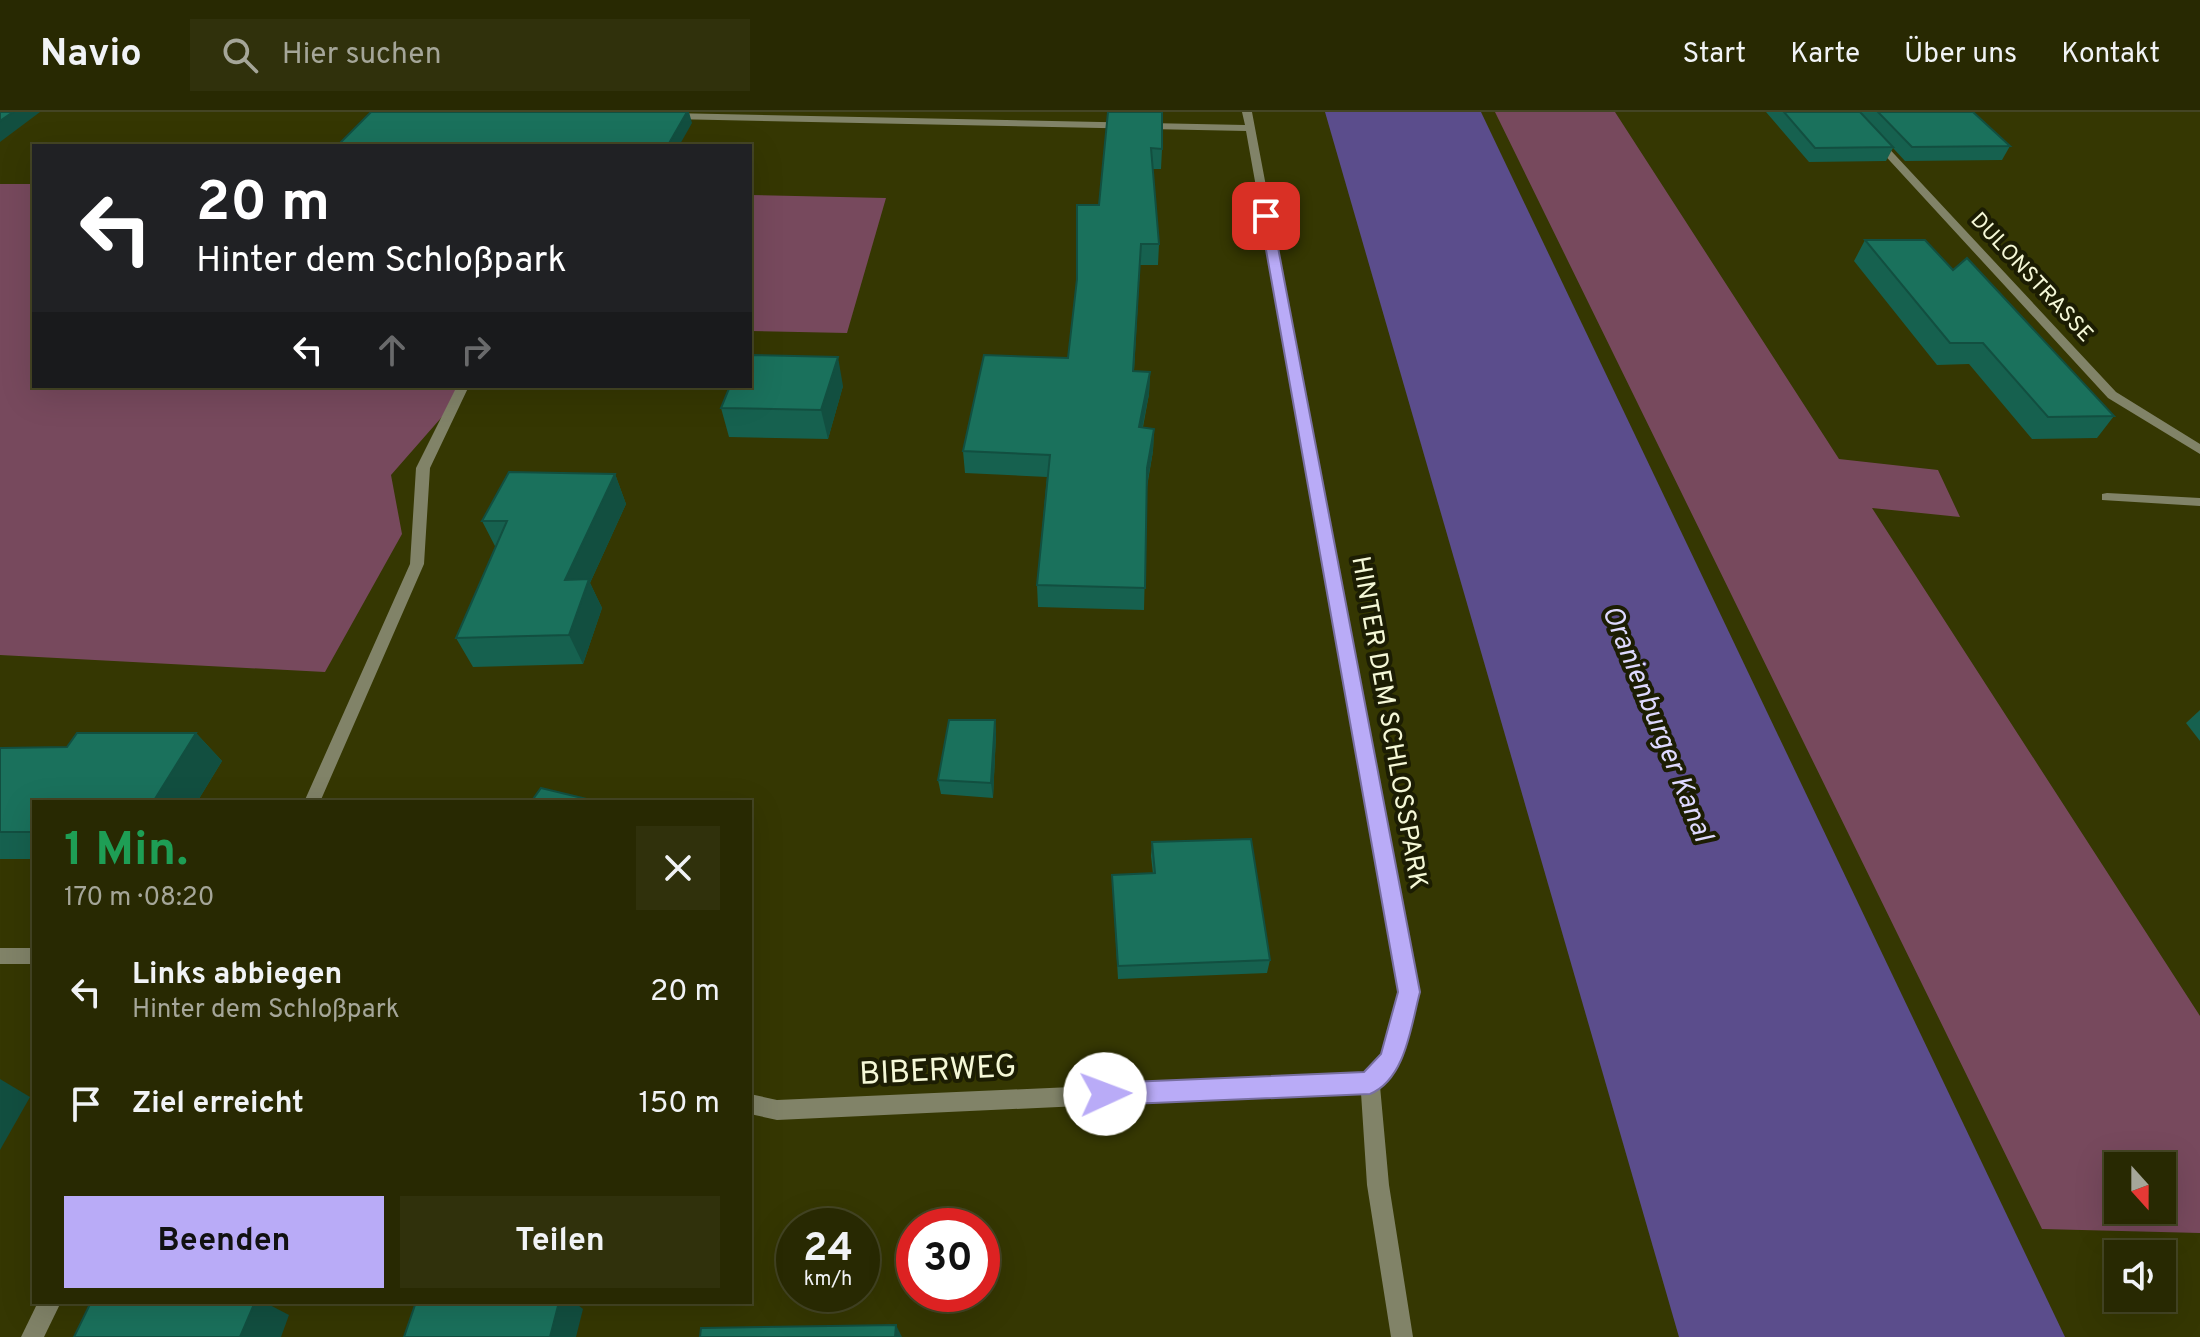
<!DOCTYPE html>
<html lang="de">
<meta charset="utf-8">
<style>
:root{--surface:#282902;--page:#30310c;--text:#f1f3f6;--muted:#a5a699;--line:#444524;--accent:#b9abf7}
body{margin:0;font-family:Overpass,sans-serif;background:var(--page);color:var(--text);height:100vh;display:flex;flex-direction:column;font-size:30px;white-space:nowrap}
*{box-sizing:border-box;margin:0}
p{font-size:26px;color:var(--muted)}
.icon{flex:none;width:44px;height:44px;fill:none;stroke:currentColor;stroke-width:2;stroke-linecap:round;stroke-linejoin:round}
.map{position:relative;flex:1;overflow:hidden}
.sheet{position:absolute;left:32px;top:688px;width:720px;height:504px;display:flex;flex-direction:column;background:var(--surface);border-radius:0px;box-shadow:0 8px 32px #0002,0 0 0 2px var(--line)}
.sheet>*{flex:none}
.banner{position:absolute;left:32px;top:32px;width:720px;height:244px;border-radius:0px;box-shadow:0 8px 32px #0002,0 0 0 2px var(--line);background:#202124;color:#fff;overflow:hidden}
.needle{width:52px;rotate:159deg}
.tools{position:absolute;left:2104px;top:1040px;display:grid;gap:16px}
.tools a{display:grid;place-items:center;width:72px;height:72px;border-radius:0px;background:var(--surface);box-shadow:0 8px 32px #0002,0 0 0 2px var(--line);font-size:40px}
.speed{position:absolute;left:776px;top:1096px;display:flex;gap:16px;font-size:40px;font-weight:700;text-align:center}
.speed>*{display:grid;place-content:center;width:104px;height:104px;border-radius:50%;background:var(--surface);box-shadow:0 8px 32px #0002,0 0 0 2px var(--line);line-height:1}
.speed small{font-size:20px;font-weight:400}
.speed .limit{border:12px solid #d22;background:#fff;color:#111}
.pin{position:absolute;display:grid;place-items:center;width:68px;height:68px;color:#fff;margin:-34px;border-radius:16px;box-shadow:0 4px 12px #0006}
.me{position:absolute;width:88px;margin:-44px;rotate:88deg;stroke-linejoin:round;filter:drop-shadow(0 0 6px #0008)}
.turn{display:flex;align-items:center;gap:28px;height:168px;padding:0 32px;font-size:36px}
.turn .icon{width:104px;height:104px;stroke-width:2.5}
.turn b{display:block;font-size:56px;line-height:68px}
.lanes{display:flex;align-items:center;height:76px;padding:0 32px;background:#0003;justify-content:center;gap:40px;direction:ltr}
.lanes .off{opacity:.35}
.round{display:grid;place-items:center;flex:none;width:84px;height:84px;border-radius:0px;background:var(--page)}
.overview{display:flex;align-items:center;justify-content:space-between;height:136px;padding:0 32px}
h1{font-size:48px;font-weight:700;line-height:60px;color:#1e9e55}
.button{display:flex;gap:16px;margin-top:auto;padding:16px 32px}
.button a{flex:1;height:92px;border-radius:0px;background:var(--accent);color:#111;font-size:32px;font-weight:700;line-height:92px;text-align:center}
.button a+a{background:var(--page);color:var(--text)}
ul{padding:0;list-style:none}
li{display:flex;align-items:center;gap:24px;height:112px;padding:0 32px}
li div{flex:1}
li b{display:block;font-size:30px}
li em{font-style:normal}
header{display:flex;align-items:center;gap:48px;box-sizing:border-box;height:112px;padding:0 40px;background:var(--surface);border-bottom:2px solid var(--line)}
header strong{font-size:38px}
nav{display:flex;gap:44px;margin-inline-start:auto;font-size:28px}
.search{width:560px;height:72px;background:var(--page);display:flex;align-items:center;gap:20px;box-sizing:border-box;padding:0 28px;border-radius:0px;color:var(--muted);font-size:30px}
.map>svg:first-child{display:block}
.green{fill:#77495d;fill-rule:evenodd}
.water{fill:#5b4d8c}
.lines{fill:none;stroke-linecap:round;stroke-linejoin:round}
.lane{fill:#818368;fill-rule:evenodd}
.street{fill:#818368;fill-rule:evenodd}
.wall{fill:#16614f}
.shaded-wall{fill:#124f40}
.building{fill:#1a715c;stroke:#124f40;stroke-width:2}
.route{fill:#b9abf7;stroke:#786fa1;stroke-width:2}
.labels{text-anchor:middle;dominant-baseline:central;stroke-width:8;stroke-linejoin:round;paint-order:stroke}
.far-street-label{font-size:22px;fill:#f5f8d7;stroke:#1c1d03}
.street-label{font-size:26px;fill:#f5f8d7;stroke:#1c1d03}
.water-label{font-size:28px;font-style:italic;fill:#ded9ff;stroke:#1c1d03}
.near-street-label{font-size:32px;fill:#f5f8d7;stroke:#1c1d03}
</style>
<header>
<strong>Navio</strong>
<div class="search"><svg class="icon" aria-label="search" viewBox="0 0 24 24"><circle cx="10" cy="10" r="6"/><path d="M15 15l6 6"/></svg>Hier suchen</div>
<nav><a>Start</a><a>Karte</a><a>Über uns</a><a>Kontakt</a></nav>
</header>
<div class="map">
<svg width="2200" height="1225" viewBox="0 0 2200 1225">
<rect width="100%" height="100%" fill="#353702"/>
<g class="green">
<path d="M1495,0h120l224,347 99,11 22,47 -88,-9 328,508v217l-158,-4zM2118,1054h44v44h-44z"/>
<polygon points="0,72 34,72 34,274 469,274 391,363 402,422 325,560 0,543"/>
<polygon points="750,83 886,86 847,221 750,219"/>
</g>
<polygon class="water" points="1325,0 1481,0 2065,1225 1679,1225"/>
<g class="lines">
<polygon class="lane" points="457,274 469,274 430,356 424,452 320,690 304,690 410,452 416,356"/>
<g class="street">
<polygon points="1242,0 1252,0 1418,880 1400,947 1380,974 1389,1073 1413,1225 1391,1225 1367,1073 1361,981 777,1008 750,1002 750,982 777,988 1365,962 1382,942 1400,880 1246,19 671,7 666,4 671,1 1245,13"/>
<polygon points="1845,0 1855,0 2116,280 2200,332 2200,342 2108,286"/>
<polygon points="2107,381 2200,386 2200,394 2102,388 2102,382"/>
<rect x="0" y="836" width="34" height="16"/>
<polygon points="38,1190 61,1190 44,1225 21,1225"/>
</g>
</g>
<g class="wall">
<polygon points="1108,0 1162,37 1161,57 1153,57 1159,132 1158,153 1140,153 1134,259 1150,260 1149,282 1143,315 1154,317 1153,339 1147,375 1144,498 1038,495 1037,473 1047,365 965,361 963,339 1068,246 1099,93"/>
<polygon points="1766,0 1973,0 2010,34 2002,48 1905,49 1893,36 1886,49 1809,50"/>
<polygon points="1865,128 1953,158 2114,304 2097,326 2032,327 1969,252 1937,253 1854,149"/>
<polygon points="843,274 828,327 729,325 721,296"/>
<polygon points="615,362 626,392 590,471 602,496 583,552 473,555 456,526 496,436 482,409"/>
<polygon points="2200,598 2200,629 2186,611"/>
<polygon points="995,608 996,623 993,686 941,682 938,668"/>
<polygon points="196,621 222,649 197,690 34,690 34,747 0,747 0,636 67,635"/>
<polygon points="1152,730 1270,848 1267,861 1118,867 1112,763 1153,762 1151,744"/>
</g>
<g class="shaded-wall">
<polygon points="13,0 40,0 0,30 0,9"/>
<polygon points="687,0 689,0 692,11 679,34 668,34"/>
<polygon points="838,245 843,274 828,327 821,298"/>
<polygon points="1150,260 1149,282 1138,337 1139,315"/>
<polygon points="1154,317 1153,339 1146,378 1147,356"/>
<polygon points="615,362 626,392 590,471 602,496 583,552 569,523 565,468"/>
<polygon points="995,608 996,623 993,686 991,671"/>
<polygon points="196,621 222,649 197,690 153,690"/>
<polygon points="0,967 30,985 0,1038"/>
<polygon points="255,1190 264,1190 289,1203 281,1225 240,1225"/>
<polygon points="559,1190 574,1190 583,1197 576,1225 550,1225"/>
<polygon points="896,1213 902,1225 895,1225"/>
</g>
<g class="building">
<polygon points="0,0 13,0 0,9"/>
<polygon points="371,0 687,0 668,33 337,34"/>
<polygon points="1108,0 1162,0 1162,37 1151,36 1159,132 1141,132 1133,259 1150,260 1139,315 1154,317 1147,356 1145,476 1037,473 1050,343 963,339 984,243 1068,246 1077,167 1077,93 1099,93"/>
<polygon points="1784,0 1860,0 1893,35 1815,36"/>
<polygon points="1878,0 1973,0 2010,34 1912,35"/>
<polygon points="1865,128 1925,128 1953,158 1967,146 2114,304 2048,305 1983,231 1950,231"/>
<polygon points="750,243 838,245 821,298 721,296 730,274 750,274"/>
<polygon points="509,360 615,362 565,468 589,467 569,523 456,526 507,409 482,409"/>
<polygon points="949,608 995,608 991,671 938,668"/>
<polygon points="77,621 196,621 153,690 34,690 34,720 0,720 0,636 67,635"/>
<polygon points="541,676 599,690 531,690"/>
<polygon points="1251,727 1270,848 1118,854 1112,763 1155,761 1152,730"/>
<polygon points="91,1190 255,1190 240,1225 74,1225"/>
<polygon points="416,1190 559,1190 550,1225 404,1225"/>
<polygon points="896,1213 895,1225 700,1225 701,1216"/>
</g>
<path class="route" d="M1266,100l6,4 148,776c-9,33 -14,87 -50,102l-265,11 -8,-3 -4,-8 4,-7 8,-4 259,-11 17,-18 17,-62 -138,-776z"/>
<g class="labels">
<g class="far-street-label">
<text transform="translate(2031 166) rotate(47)">DULONSTRASSE</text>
</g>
<g class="street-label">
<text transform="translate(1388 611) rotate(80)">HINTER DEM SCHLOSSPARK</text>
</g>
<g class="water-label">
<text transform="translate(1656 612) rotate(68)">Oranienburger Kanal</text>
</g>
<g class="near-street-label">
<text transform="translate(938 960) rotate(-3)">BIBERWEG</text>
</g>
</g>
</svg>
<div class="tools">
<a><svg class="needle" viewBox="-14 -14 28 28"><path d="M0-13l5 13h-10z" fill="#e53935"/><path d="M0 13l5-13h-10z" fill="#a5a699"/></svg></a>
<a><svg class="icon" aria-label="sound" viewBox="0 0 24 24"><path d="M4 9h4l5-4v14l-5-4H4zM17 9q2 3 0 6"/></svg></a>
</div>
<div class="speed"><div>24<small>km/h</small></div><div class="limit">30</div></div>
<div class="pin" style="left:1266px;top:104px;background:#d93025"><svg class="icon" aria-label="arrive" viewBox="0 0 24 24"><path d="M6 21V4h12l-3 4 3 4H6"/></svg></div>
<svg class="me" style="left:1105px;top:982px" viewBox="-20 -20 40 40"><circle r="19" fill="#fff"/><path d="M0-13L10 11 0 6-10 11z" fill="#b9abf7"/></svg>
<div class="banner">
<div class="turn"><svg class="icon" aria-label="left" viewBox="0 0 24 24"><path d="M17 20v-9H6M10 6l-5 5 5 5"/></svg><div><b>20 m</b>Hinter dem Schloßpark</div></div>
<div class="lanes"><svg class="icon" aria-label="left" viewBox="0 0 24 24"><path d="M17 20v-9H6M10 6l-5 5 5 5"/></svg><svg class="icon off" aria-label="ahead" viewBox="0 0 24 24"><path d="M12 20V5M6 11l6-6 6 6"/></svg><svg class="icon off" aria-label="right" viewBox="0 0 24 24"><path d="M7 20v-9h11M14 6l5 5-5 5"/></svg></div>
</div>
<section class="sheet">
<div class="overview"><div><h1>1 Min.</h1><p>170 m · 08:20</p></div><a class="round"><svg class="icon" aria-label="close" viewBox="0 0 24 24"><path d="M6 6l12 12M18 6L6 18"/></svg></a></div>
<ul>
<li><svg class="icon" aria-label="left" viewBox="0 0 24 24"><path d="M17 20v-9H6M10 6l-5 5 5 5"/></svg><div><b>Links abbiegen</b><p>Hinter dem Schloßpark</p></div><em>20 m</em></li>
<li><svg class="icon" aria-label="arrive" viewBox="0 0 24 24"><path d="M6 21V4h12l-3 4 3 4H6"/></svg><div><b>Ziel erreicht</b></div><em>150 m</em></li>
</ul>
<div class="button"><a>Beenden</a><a>Teilen</a></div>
</section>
</div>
